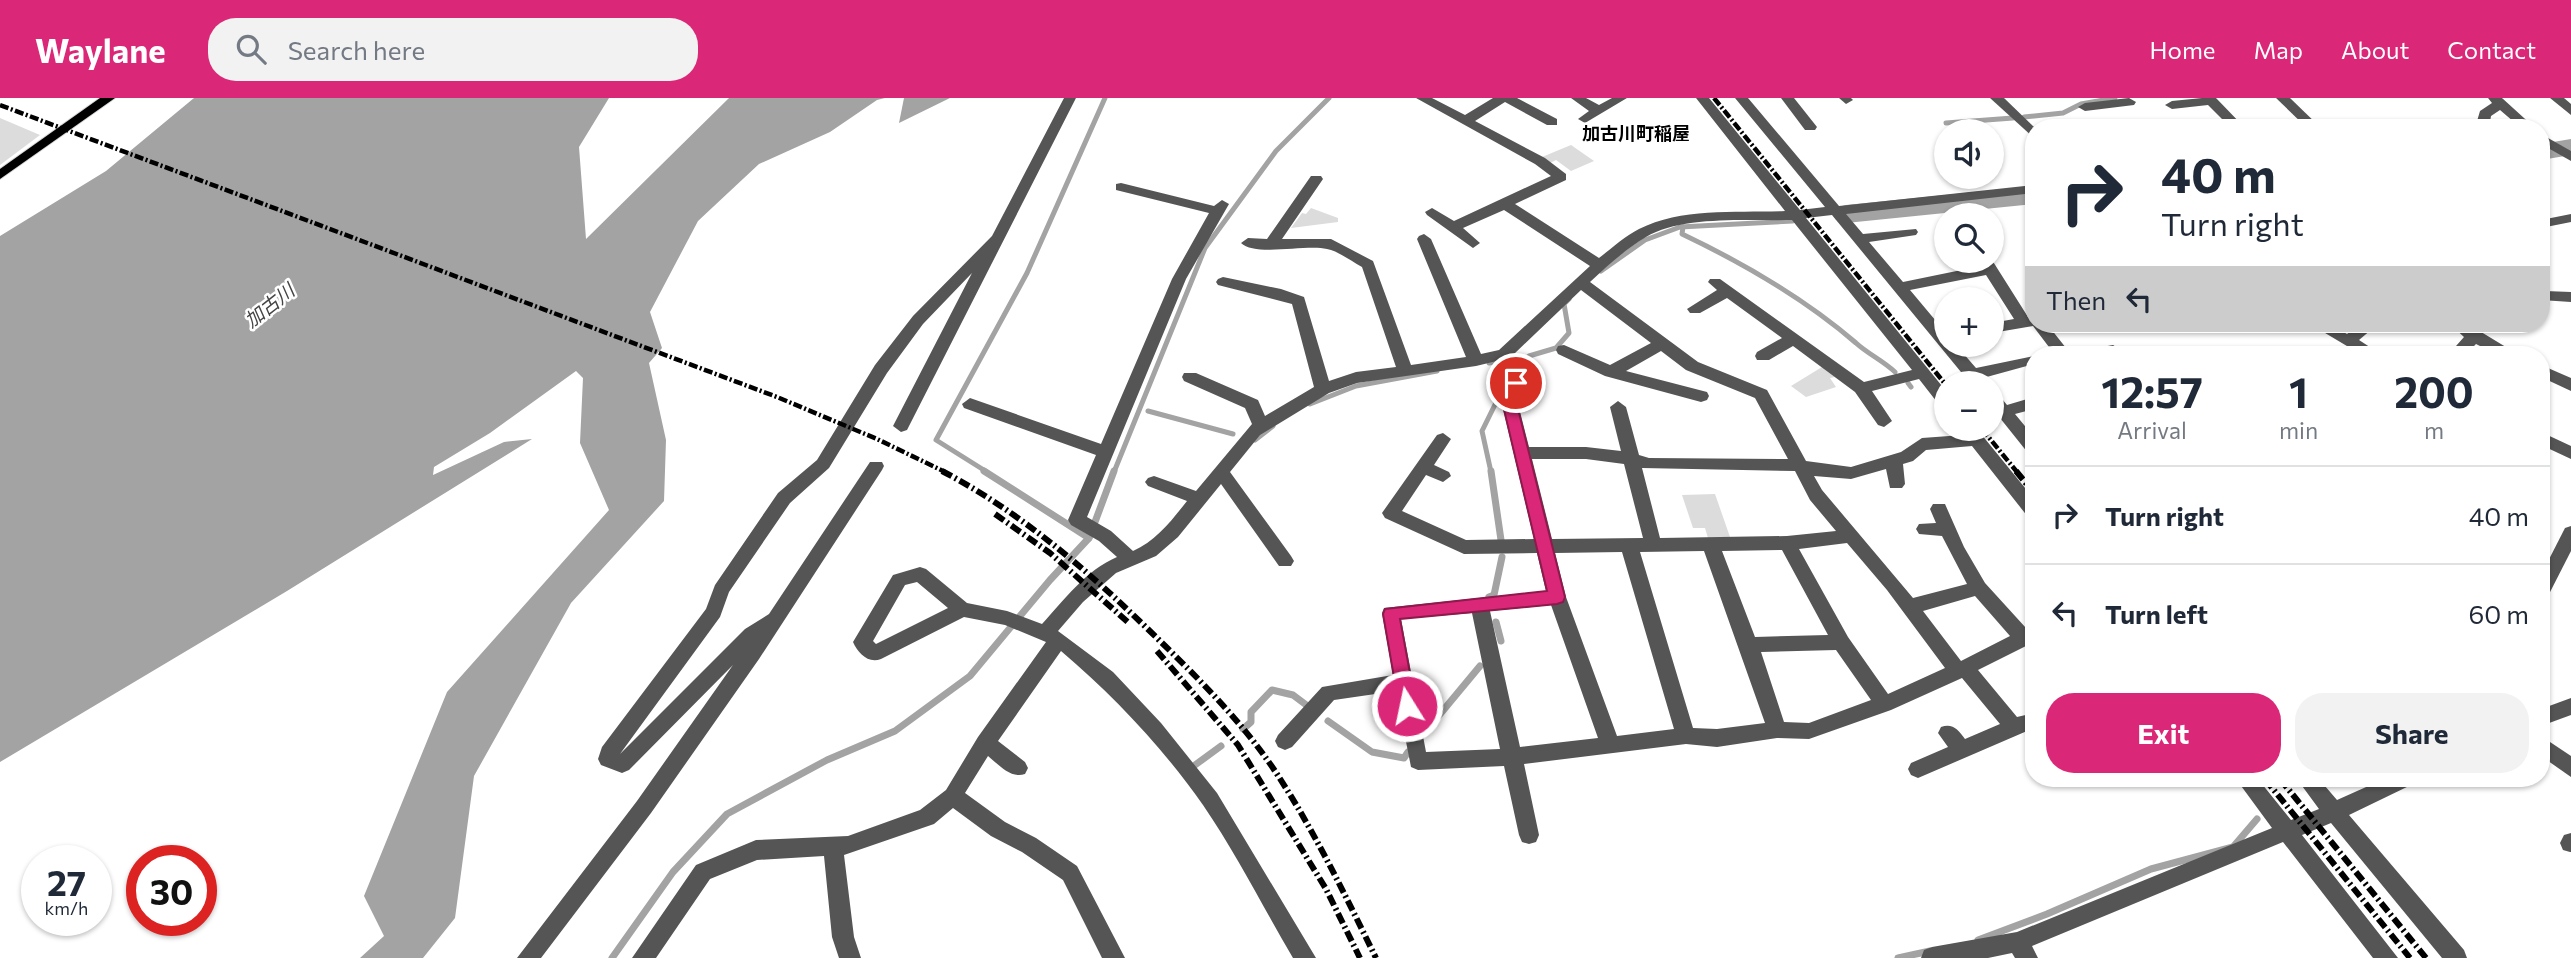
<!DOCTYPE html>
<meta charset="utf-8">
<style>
:root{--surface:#fff;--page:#f2f2f3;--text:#1f2937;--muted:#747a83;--line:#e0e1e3;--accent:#db2777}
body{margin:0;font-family:Commissioner,"Noto Sans JP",sans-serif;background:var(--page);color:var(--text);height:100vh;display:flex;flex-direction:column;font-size:26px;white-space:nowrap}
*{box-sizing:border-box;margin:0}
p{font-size:23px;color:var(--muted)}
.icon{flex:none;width:38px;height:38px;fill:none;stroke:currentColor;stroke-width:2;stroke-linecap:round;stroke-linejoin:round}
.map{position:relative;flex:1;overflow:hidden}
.side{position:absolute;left:2025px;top:248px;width:525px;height:441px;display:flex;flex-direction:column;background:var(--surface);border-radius:28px;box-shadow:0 2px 5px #0004}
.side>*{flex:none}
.banner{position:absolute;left:2025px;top:21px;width:525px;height:214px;border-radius:28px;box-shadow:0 2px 5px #0004;background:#fff;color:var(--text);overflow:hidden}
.fabs{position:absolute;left:1934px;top:21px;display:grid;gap:14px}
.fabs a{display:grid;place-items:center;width:70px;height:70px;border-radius:50%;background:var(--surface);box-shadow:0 2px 5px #0004;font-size:35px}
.speed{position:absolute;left:21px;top:747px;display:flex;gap:14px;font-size:35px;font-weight:700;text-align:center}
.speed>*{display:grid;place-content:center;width:91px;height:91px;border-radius:50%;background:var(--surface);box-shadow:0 2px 5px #0004;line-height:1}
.speed small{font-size:18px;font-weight:400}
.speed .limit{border:10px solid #d22;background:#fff;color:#111}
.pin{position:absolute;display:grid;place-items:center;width:60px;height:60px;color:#fff;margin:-30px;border:4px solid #fff;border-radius:50%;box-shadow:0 2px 7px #0007}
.me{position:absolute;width:77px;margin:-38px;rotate:350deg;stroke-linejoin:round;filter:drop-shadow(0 0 5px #0008)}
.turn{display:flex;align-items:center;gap:24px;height:147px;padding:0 21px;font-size:32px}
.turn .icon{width:91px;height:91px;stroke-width:2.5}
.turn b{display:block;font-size:49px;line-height:60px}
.then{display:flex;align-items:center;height:66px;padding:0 21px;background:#0003;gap:14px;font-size:26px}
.eta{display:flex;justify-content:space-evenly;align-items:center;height:119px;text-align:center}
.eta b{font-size:42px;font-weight:700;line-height:49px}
.button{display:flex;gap:14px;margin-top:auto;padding:14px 21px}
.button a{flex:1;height:80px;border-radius:28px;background:var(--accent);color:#fff;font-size:28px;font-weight:700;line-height:80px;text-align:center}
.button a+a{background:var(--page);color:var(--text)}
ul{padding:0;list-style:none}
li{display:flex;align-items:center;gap:21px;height:98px;padding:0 21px;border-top:2px solid var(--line)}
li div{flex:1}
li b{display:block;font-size:26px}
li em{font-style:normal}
header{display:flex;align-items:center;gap:42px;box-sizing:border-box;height:98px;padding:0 35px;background:var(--accent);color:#fff}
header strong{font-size:33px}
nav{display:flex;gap:38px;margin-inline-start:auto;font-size:24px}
.search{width:490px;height:63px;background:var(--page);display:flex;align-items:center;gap:18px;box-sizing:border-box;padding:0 24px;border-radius:28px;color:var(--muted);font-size:26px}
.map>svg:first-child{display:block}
.green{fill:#dcdcdc}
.water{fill:#a3a3a3}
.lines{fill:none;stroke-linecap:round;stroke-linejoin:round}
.stream-far1{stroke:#a3a3a3;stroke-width:5}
.stream{stroke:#a3a3a3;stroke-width:7}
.river{fill:#a3a3a3;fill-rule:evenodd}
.major-casing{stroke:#dbdbdb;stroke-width:2}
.minor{fill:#555;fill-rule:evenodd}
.major{fill:#000;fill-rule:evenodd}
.rail-far1{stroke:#000;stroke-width:4.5;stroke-dasharray:9 2.5 2 2.5;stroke-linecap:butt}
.rail{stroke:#000;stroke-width:6;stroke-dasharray:11 3.5 2 3.5;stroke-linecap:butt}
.route{fill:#db2777;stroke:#8e194d;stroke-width:2}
.labels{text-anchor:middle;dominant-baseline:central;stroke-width:5;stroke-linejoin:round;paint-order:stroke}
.far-quarter-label{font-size:18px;font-weight:bold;fill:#000;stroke:#fff}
.water-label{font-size:19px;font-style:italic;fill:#444;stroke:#fff}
</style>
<header>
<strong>Waylane</strong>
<div class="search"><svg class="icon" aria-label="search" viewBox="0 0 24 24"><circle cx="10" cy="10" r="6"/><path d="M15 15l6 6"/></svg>Search here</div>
<nav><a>Home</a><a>Map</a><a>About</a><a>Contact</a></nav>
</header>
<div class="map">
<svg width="2571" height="860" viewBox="0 0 2571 860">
<rect width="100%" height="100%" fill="#fff"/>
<g class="green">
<polygon points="0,20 40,37 0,67"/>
<polygon points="1571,47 1594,63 1571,73 1556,62 1550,65 1542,59"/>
<polygon points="1311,110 1338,120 1338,124 1291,130 1302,115 1306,116"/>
<polygon points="1822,269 1835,279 1830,280 1836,289 1806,299 1791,288"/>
<polygon points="1715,396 1730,439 1708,440 1705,430 1693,430 1682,397"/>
</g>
<g class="water">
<polygon points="194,0 609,0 579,49 586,141 729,0 885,0 877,2 830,34 759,66 698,123 650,214 662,250 649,265 666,342 664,403 571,505 474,678 455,820 423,860 360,860 384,838 364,798 447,594 609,412 580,345 583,280 576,273 490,335 434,369 433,377 504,344 532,341 287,493 0,664 0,138 106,73"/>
<polygon points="904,0 950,0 899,25"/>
</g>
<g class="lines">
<g class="stream-far1">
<polyline points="2024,19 2063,15 2081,6 2115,0"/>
<polyline points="1946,25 2013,20"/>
<path d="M1683,129l-1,7c63,30 122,64 174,109 12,11 26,17 39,29"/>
<polyline points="1601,173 1645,142 1680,129 1793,123"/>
<polyline points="1489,265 1495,264 1513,270 1529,258 1556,250 1569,235 1564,206 1569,201"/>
<polyline points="1908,285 1911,289"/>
<polyline points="1310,306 1356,288 1437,273"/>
<polyline points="1148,313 1233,336"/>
<polyline points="1255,342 1273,328"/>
<polyline points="987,374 936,342 1027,175 1105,0"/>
<polyline points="1114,374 1205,150 1276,53 1329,0"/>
<polyline points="1491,374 1482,333 1513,270"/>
</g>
<g class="stream">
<polyline points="984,373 1089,440"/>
<polyline points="1491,373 1501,442"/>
<polyline points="1489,499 1494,497 1502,459"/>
<polyline points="1496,524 1501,543"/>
<polyline points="1328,623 1372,654 1404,660 1408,654"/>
<polyline points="1243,631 1251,624 1251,614 1272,592 1293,597 1309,609"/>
<polyline points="1426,633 1480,568"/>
<polyline points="1195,667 1221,648"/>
<polyline points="1978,842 2047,816 2151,771 2233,749 2257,721"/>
<polyline points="612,860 673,774 727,716 827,662 895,633 970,578 1050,482 1089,440 1114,373"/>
<polyline points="1898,860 1930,853"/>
</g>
<g class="river">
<polygon points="2571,41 2571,57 2541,62 2541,46"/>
<polygon points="2034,88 2034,106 1846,125 1836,122 1832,116 1836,110 1846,107"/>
</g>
<g class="major-casing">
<polygon id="major" points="100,0 115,0 0,81 0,71"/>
</g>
<g class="minor">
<polygon points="1064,0 1076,0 907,332 901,334 893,328 972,175 923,226 887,275 829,370 790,405 729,494 720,519 620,656 745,531 769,516 870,364 882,364 884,368 882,372 759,561 651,715 541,860 517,860 637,703 733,567 629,672 622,675 601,667 598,661 602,649 706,511 715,487 778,395 817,362 875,267 913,218 992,138"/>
<path d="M1416,0h16l33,17 28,-17h24l40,21v6h-10l-42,-23 -30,19 70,37 21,16v6l-51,24 84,54c12,-9 26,-22 40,-29 43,-22 99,-16 146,-18l-89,-113h13l91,112 25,-3 -90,-109h13l91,108 195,-21v8l-188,21 17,20 53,-5 2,3 -2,3 -47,7 34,40 78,-16 -3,-5 14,-1 36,57 6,-1v8h13l23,29 43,-8 8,5 -8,5h-58l-22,-29 -41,7v-10l22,-4 -28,-44 -76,15 36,43v12h10l20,23 58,-12v8l-51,14 4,5h-17l-138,-168 -26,3 140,173v17l-6,-2 -21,-27 -47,12 20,30 -8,6 -6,-2 -23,-33 -62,-46 -24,14h-12l-2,-4 2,-4 25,-14 -55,-40 -27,15h-10l-3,-4 30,-19 -9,-8 2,-3h10l144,103 48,-12 -120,-150c-42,1 -110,-5 -146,17 -20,12 -39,29 -56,45l108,80 69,28 39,71 45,6 50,-15 21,-14 41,-3 1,-6h13l57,70v19l-6,-1 -56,-71 -46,4 -13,11 -10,3 2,20 -3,4h-12l-4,-19 -35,10 -37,-3 8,14 91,108 54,-14 -25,-48 -23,-2 -3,-5 3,-5 17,-1 -6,-14 3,-5h12l19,43 21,36 41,45 8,-2v16l-56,28 39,47 17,-4v15l-109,47 -7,3 -7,-3 -3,-6 3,-6 37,-16 -10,-14 3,-6c12,-4 17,3 24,12l35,-15 -38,-46 -71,32 -82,29 -32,-1 -60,9 -31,-3 -162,20 15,71 -3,7 -7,2 -7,-2 -3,-7 -15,-69 -86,4 -7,-3 -15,-76 -62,9 -42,47 -7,3 -7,-3 -3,-6 3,-6 44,-48 71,-12 -11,-62 2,-5 162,-17 -9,-38 -73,1 -79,-36 -3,-5 55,-78 6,-2 8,6 -17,26 15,7 2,4 -8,6 -17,-7 -24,36 64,29 68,-1 -34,-143 15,-25 -14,-11 -25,6 -119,17 -28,10 -69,42 -30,37 61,84 3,5 -3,5h-12l-58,-82 -43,53 -22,19 -40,17 -33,29 -25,29 55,41 48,51 56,70 99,165h-23c-30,-51 -57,-105 -90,-153 -40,-57 -89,-109 -142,-154l-63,90 27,21 3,6 -3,6c-14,5 -26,-9 -37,-18l-23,37 40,29 31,16 41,28 48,92h-23l-39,-78 -41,-28 -31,-16 -38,-28 -19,16 -90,31 10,82 7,21h-22l-7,-21 -8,-81 -67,4 -47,19 -54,79h-24l64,-93 60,-25 92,-4 72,-26 26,-20 32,-53 68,-95 -41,-17 -41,-8 -83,42c-13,5 -23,-6 -28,-17l40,-67 27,-8 6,2 41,34 40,8 35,13c22,-24 44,-54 75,-67l-18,-16 -28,-16 -3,-5 28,-65 -132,-47 -2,-4 8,-6 131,46 71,-165 37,-66 -93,-23v-6l5,-1 93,23 8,-6 7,4 -43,75 -99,238 24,14 22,20c23,-10 39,-31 54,-50l-39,-15 -3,-4 3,-4 6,-2 42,15 56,-67 -7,-16 -61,-27 -2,-4 2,-4h12l62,27 7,16 49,-29 -22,-83 -74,-19 -2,-3 2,-3 5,-2 58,12 23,8 25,84 27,-9 40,-5 -34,-100c-11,-6 -24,-16 -35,-18 -21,-5 -72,8 -86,-6l7,-5 19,1 44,-63h10l2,3 -41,60h49l42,22 38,104 55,-8 -49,-118 2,-3 5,-2 7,5 50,115 18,-4 91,-84 -86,-56 -41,18 17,15 -7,5 -46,-33 -2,-3 7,-4 22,13 97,-45 -16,-12zM1581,192l70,53 -41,22 -46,-20 -6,1 -2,4 2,4 47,22 96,26 6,-2 2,-4 -2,-4 -81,-21 35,-20 25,19 69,28 33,61 -139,-1 -10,-3 -13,-48 -8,-6 -8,6 11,44 -35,-4h-57l-13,-51 16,-26 -18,-16zM1532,361h54l38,5 19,74 -91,1zM1642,370l153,3 15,29 26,31 -49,5 -127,2zM1847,445l40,47 58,78 -57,26 -40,-57 -49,-88zM1782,452l46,85 -73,2 -33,-86zM1704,453l61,172 -48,6 -24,-1 -53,-176zM1622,454l52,177 -57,7 -51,-139 -11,-44zM917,484l31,26 -72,36 -3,-3 32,-56zM1975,498l35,40 -49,25 -38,-50zM1551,507l47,133 -78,9 -30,-136zM1472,515l28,136 -74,3 -25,-133zM1836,552l35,50 -62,23 -25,-1 -23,-70z"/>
<polygon points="1571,0 1586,0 1599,7 1612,0 1627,0 1585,25 1578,21 1589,13"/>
<polygon points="1781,0 1794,0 1817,29 1815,32 1805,32"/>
<polygon points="1839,0 1851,0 1853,2 1846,6"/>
<polygon points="1990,0 2004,0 2035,30 2034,40"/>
<polygon points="2129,0 2136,4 2134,7 2085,13 2078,9 2085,5"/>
<polygon points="2202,0 2216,0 2245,30 2231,30 2208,7 2172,11 2165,7 2172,3"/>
<polygon points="2276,0 2290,0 2321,30 2307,30"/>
<polygon points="2488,0 2502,0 2535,30 2521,30 2500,12 2491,18 2489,30 2475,30 2480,13 2492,5"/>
<polygon points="2550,0 2564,0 2571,6 2571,17"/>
<polygon points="2541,36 2571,53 2571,63 2541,46"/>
<polygon points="2571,116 2571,124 2541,130 2541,122"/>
<polygon points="2545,193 2571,194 2571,204 2541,202 2541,194"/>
<polygon points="2310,226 2330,226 2347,236 2360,226 2378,226 2359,242 2382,257 2362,257"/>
<polygon points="2450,226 2468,226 2519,257 2498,257 2476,246 2465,257 2448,257 2464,239"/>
<polygon points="2541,267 2571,280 2571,293 2541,279"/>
<polygon points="1992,294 1998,296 2007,307 2034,299 2034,311 2015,316 2034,339 2034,357 2028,355 1992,310"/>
<polygon points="2541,334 2571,348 2571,361 2541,347"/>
<polygon points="2571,428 2571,453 2547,500 2541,502 2541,477 2565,430"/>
<polygon points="2571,600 2571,617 2541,628 2541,611"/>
<polygon points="2541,638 2571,658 2571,679 2541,658"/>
<polygon points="2236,681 2258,681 2291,722 2319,711 2297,681 2319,681 2337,702 2384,681 2414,681 2411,687 2349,717 2464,852 2467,860 2442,860 2331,725 2302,737 2398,860 2373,860 2283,744 2032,848 2038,860 2015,860 2012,855 1988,860 1921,860 1924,852 1932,849 2017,834 2272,730"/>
<polygon points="2571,735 2571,754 2570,754 2563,752 2560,745 2564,737"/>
</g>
<use href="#major" class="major"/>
<g class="rail-far1">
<polyline points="1714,0 1946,287"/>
<polyline points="0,7 777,299 877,341 945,374"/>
<polyline points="1982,331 2017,374"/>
</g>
<g class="rail">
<path d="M942,373c82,43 151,104 217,169 42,41 83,82 116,131 39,59 70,124 101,187"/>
<polyline points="2016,373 2034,395"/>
<polyline points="995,416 1050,455 1130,526"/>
<polyline points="1157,553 1238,647 1326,791 1360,860"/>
<polyline points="2265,681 2410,860"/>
<polyline points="2280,681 2426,860"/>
</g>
</g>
<polygon class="route" points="1516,280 1523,285 1515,299 1565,499 1563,504 1557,506 1400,521 1416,608 1414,613 1407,616 1401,613 1399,608 1383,516 1385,511 1547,493 1501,299 1511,281"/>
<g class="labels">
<g class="far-quarter-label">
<text x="1636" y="35">加古川町稲屋</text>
</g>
<g class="water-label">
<text transform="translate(269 207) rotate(-38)">加古川</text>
</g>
</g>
</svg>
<div class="fabs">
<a><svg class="icon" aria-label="sound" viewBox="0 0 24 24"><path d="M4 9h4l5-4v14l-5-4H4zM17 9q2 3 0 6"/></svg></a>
<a><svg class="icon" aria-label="search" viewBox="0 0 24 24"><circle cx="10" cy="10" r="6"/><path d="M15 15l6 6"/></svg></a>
<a>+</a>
<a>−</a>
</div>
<div class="speed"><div>27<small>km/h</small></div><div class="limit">30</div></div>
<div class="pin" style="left:1516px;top:285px;background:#d93025"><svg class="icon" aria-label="arrive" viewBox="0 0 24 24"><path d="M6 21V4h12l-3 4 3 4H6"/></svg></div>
<svg class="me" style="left:1407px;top:608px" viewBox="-20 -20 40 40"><circle r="17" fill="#db2777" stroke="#fff" stroke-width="3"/><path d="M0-11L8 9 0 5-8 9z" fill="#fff"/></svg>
<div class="banner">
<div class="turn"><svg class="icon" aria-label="right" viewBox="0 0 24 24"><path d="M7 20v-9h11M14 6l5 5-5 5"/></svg><div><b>40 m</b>Turn right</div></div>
<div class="then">Then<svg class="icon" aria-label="left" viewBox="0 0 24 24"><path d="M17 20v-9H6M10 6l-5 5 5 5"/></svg></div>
</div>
<section class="side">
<div class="eta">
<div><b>12:57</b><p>Arrival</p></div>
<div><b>1</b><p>min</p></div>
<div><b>200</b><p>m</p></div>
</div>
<ul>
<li><svg class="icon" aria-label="right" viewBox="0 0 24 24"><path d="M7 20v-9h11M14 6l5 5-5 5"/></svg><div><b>Turn right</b></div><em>40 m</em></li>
<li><svg class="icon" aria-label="left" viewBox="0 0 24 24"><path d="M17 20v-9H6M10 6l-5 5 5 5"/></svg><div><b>Turn left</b></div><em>60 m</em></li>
</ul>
<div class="button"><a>Exit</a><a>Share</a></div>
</section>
</div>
